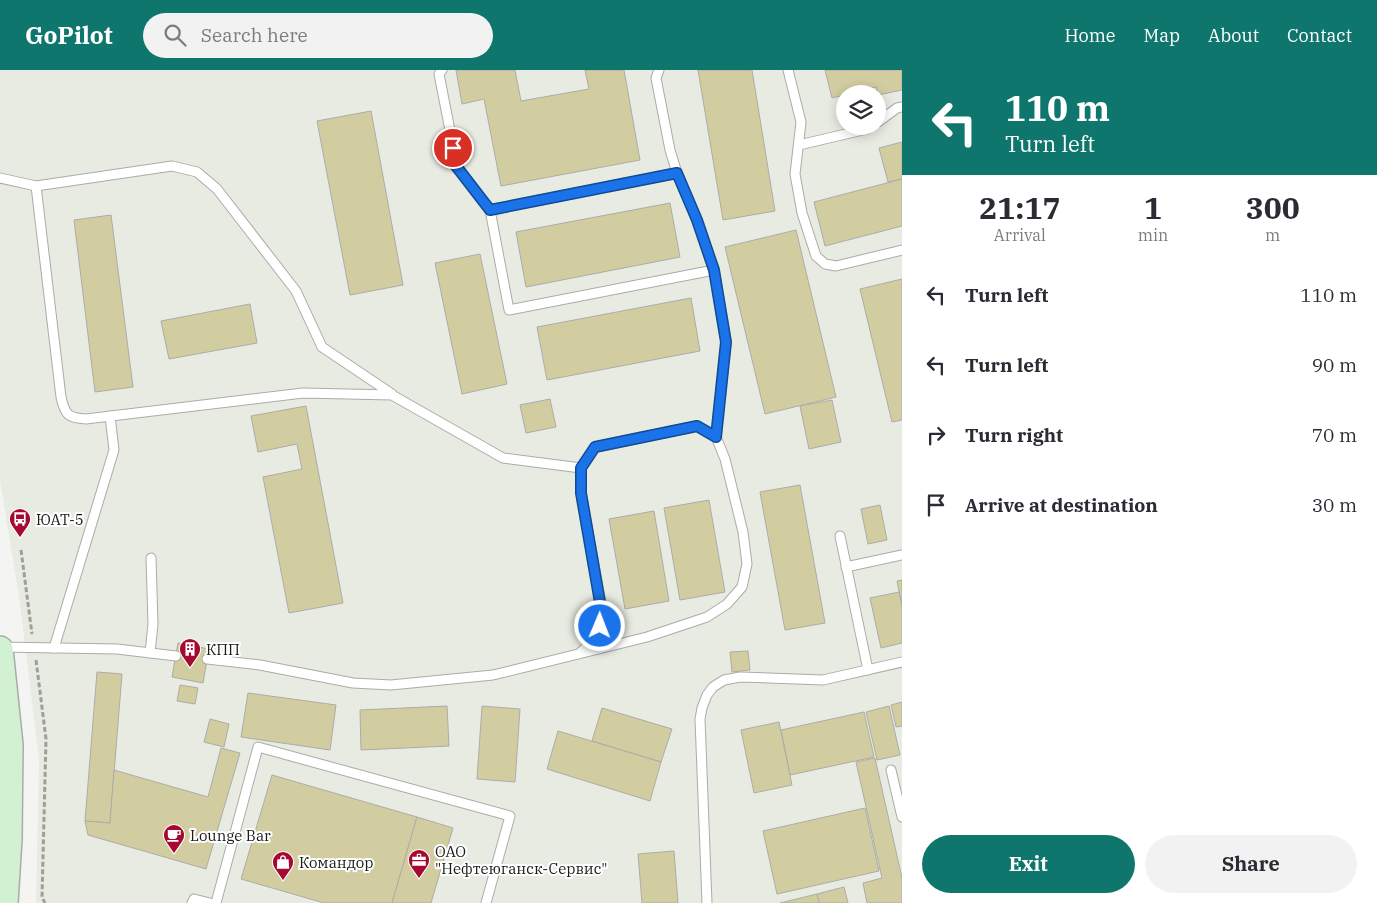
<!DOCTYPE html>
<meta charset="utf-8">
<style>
:root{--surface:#fff;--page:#f2f2f3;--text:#2b2b33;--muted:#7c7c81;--accent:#0f766e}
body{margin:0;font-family:"IBM Plex Serif",serif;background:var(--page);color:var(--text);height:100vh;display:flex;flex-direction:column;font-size:19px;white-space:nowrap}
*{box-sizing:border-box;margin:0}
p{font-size:16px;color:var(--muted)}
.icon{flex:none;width:28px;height:28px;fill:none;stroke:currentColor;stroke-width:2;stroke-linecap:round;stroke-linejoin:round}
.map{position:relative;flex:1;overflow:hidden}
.drawer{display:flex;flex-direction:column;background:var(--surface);width:475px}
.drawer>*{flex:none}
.banner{background:#0f766e;color:#fff;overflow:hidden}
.fabs{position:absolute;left:836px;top:15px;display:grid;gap:10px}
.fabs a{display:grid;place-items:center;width:50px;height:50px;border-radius:50%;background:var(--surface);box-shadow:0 2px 12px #0003;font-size:25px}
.pin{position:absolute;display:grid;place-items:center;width:42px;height:42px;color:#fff;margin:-21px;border:2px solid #fff;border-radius:50%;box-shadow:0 1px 5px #0007}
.me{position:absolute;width:55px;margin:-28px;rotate:1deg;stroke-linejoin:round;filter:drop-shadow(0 0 4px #0008)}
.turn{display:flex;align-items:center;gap:18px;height:105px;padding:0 20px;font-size:22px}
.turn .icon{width:65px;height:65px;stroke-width:2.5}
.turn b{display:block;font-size:35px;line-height:42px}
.eta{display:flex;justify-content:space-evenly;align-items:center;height:85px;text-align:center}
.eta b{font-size:30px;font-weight:700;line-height:35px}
.primary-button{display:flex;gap:10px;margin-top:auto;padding:10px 20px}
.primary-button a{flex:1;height:58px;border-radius:30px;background:var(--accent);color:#fff;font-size:20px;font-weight:700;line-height:58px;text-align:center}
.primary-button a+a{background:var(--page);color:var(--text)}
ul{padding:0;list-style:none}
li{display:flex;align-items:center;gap:15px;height:70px;padding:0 20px}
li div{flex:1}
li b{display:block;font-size:19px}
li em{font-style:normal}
header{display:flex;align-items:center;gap:30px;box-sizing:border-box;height:70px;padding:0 25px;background:var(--accent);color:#fff}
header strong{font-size:24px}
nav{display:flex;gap:28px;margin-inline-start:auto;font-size:18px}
.search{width:350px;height:45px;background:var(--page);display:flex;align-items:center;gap:12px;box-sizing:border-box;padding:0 18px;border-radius:28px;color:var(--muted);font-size:19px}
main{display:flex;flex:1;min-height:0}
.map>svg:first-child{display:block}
.built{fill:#e8ebe1;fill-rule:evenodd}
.building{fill:#d2cda1;stroke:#acaca9}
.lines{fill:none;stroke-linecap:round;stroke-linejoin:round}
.lane-casing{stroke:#abaca9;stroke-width:11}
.secondary-casing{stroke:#abaca9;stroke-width:28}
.path{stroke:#9e9e9c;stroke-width:3;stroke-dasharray:5 2.5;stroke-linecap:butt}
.lane{stroke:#fff;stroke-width:9}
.secondary{stroke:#d2f0d2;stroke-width:25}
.route-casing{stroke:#114b97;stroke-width:12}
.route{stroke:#1a73e8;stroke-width:9}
.labels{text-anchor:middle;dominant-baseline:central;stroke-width:4;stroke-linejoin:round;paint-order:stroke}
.poi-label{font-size:15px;fill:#1b1b1a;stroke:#fff;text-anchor:start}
</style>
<header>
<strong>GoPilot</strong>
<div class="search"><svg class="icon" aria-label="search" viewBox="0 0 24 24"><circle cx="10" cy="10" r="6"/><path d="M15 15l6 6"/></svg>Search here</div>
<nav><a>Home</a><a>Map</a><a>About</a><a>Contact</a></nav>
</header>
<main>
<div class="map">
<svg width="902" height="833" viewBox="0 0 902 833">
<rect width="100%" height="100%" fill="#f4f5f2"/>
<path class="built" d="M0,0h902v833h-866l3,-144 -20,-162 -19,-117zM845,24h33v32h-33z"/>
<g class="building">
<polygon points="456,0 515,0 521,31 589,19 585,0 624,0 640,90 501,116 484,29 462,34"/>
<polygon points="698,0 752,0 775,141 723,150"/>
<polygon points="825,0 902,0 902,20 878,25 876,17 832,28"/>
<polygon points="371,41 403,215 350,225 317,51"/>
<polygon points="902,72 902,109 888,112 879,78"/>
<polygon points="902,109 902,156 825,176 814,132"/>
<polygon points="670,133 680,187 526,217 516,162"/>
<polygon points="111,145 133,317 95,322 74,150"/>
<polygon points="796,160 836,327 765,344 725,177"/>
<polygon points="480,184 507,314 462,324 435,193"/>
<polygon points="902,209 902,350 892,352 860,219"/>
<polygon points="691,228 700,281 547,310 537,257"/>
<polygon points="250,234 257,273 169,289 161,251"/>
<polygon points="550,329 556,357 526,363 520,335"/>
<polygon points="832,330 841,372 809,379 800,336"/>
<polygon points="306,336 343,533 289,543 263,407 302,399 297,374 258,382 251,346"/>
<polygon points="800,415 825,553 785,560 760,422"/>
<polygon points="709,430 725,522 680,530 664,438"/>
<polygon points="880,435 887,470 868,474 861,439"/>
<polygon points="654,441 669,531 625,539 609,449"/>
<polygon points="902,510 902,536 897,511"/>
<polygon points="899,522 902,536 902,573 881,578 870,528"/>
<polygon points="178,573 209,579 203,613 172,607"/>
<polygon points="748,581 750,600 732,602 730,582"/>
<polygon points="97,602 122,604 110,753 85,751"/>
<polygon points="180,615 198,618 195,634 177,631"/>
<polygon points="248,623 336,635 330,680 241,667"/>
<polygon points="902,632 902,656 896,657 891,635"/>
<polygon points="447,636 449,676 361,680 360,640"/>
<polygon points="482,636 520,639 515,712 477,709"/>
<polygon points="889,636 900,685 877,690 866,642"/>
<polygon points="602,638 672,659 661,692 592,671"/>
<polygon points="864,642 874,687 790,705 781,660"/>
<polygon points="210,649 229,654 224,677 204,672"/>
<polygon points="779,652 792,715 754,723 741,660"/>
<polygon points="558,661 661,692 650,731 547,699"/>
<polygon points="221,678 240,683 206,799 88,765 85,751 110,753 114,700 208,727"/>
<polygon points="875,688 902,808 902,833 867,833 863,813 882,808 856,692"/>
<polygon points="272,705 417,747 392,833 324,833 241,809"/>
<polygon points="865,738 879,801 777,824 763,761"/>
<polygon points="417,747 453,758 431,833 392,833"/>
<polygon points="674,781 678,833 642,833 638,784"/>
<polygon points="844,817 848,833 819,833 817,824"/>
<polygon points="817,824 819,833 780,833"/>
</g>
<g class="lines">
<g class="lane-casing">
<g id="lane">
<polyline points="442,0 439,4 457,96 490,140"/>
<polyline points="659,0 656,8 670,80 677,103 697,150 714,200 726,273 716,367"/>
<polyline points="788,0 801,52 795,104 802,143 816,186 825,194 836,196 902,180"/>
<polyline points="878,52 897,38 902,37"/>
<polyline points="799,75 867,59 871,56"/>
<polyline points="677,103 490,140 509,240 714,200"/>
<polyline points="0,108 36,116 172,96 197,102 217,119 296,221 322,277 392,324"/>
<path d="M36,116l25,211c4,18 7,21 25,22l217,-26 89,2 111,63 78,10"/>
<polyline points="840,466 868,600"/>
<polyline points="846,497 902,485"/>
<polyline points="0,577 117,579 176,586"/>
<polyline points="54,578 114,380 110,346"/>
<polyline points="150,583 153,554 151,488"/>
<path d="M207,589l53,6 93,18 38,2 102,-10 154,-38 60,-20 20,-13 15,-17 5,-23 -4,-32 -18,-73 -9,-22 -19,-11 -102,21 -14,21v25l22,121c-4,19 -10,27 -24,40"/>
<polyline points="891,700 902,747"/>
<polyline points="192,833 194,829 210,833"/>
<polyline points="216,833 258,677 510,746 486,833"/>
<polyline points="707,833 700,649 702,638 707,625 713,617 724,610 740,607 823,610 902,592"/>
</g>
</g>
<g class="secondary-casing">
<polyline id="secondary" points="0,579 10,675 9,769 5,833"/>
</g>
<g class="path">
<polyline points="21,480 32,564"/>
<polyline points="36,590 46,669 42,827 45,833"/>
</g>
<use href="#lane" class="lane"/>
<use href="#secondary" class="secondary"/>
</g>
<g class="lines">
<g class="route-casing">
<polyline id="route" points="453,78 456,96 490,140 677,103 697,150 714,200 726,272 716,367 697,356 595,377 581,398 581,423 602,544 600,556"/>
</g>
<use href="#route" class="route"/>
</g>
<defs>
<g id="bus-pin" transform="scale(1.125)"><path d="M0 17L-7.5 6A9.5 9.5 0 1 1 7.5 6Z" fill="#a50830" stroke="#fff"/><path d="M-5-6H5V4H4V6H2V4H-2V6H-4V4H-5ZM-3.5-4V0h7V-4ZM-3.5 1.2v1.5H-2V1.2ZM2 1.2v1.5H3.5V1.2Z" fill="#fff"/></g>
<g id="building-pin" transform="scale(1.125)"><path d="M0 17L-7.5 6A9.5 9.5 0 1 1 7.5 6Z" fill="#a50830" stroke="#fff"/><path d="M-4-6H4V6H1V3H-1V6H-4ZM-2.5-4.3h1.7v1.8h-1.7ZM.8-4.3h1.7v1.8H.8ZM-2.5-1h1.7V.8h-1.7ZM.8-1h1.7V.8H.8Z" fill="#fff"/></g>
<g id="cafe-pin" transform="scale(1.125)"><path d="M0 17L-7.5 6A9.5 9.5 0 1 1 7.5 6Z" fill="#a50830" stroke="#fff"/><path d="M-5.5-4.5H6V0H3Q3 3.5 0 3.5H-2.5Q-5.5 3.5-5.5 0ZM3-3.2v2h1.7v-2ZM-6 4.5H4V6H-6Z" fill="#fff"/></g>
<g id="office-pin" transform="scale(1.125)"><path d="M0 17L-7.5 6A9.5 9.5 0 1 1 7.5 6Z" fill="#a50830" stroke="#fff"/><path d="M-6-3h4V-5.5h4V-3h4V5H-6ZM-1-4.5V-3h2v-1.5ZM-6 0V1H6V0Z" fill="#fff"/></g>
<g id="shop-pin" transform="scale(1.125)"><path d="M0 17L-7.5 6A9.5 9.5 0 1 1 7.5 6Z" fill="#a50830" stroke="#fff"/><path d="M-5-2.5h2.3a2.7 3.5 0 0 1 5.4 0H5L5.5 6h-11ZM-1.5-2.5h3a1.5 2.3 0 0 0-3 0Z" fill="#fff"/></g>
</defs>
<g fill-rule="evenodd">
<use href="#bus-pin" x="20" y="449"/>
<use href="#building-pin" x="190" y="579"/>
<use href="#cafe-pin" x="174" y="765"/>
<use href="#office-pin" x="419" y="790"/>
<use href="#shop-pin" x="283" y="792"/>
</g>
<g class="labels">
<g class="poi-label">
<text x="36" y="449">ЮАТ-5</text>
<text x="206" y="579">КПП</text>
<text x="190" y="765">Lounge Bar</text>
<text x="435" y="781">ОАО<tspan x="435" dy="17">"Нефтеюганск-Сервис"</tspan></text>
<text x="299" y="792">Командор</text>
</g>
</g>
</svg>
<div class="fabs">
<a><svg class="icon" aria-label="layers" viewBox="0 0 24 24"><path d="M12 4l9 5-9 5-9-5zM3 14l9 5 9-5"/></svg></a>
</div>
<div class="pin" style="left:453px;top:78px;background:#d93025"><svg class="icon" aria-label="arrive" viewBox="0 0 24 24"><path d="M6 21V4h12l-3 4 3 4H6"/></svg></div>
<svg class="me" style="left:600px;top:556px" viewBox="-20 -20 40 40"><circle r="17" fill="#1a73e8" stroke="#fff" stroke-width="3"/><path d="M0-11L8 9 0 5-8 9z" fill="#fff"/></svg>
</div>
<section class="drawer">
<div class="banner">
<div class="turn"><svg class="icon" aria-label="left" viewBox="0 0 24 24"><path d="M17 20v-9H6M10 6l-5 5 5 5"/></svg><div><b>110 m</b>Turn left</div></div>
</div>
<div class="eta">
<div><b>21:17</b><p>Arrival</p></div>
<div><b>1</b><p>min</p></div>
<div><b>300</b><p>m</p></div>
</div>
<ul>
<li><svg class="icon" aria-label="left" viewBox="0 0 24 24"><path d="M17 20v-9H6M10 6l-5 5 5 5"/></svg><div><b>Turn left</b></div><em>110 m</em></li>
<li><svg class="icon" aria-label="left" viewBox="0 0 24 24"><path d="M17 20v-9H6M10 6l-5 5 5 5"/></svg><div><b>Turn left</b></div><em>90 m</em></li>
<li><svg class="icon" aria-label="right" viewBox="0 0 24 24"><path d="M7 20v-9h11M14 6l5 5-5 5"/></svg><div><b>Turn right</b></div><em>70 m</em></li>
<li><svg class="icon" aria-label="arrive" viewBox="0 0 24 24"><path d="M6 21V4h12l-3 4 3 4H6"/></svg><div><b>Arrive at destination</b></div><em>30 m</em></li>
</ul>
<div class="primary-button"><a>Exit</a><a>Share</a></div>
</section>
</main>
